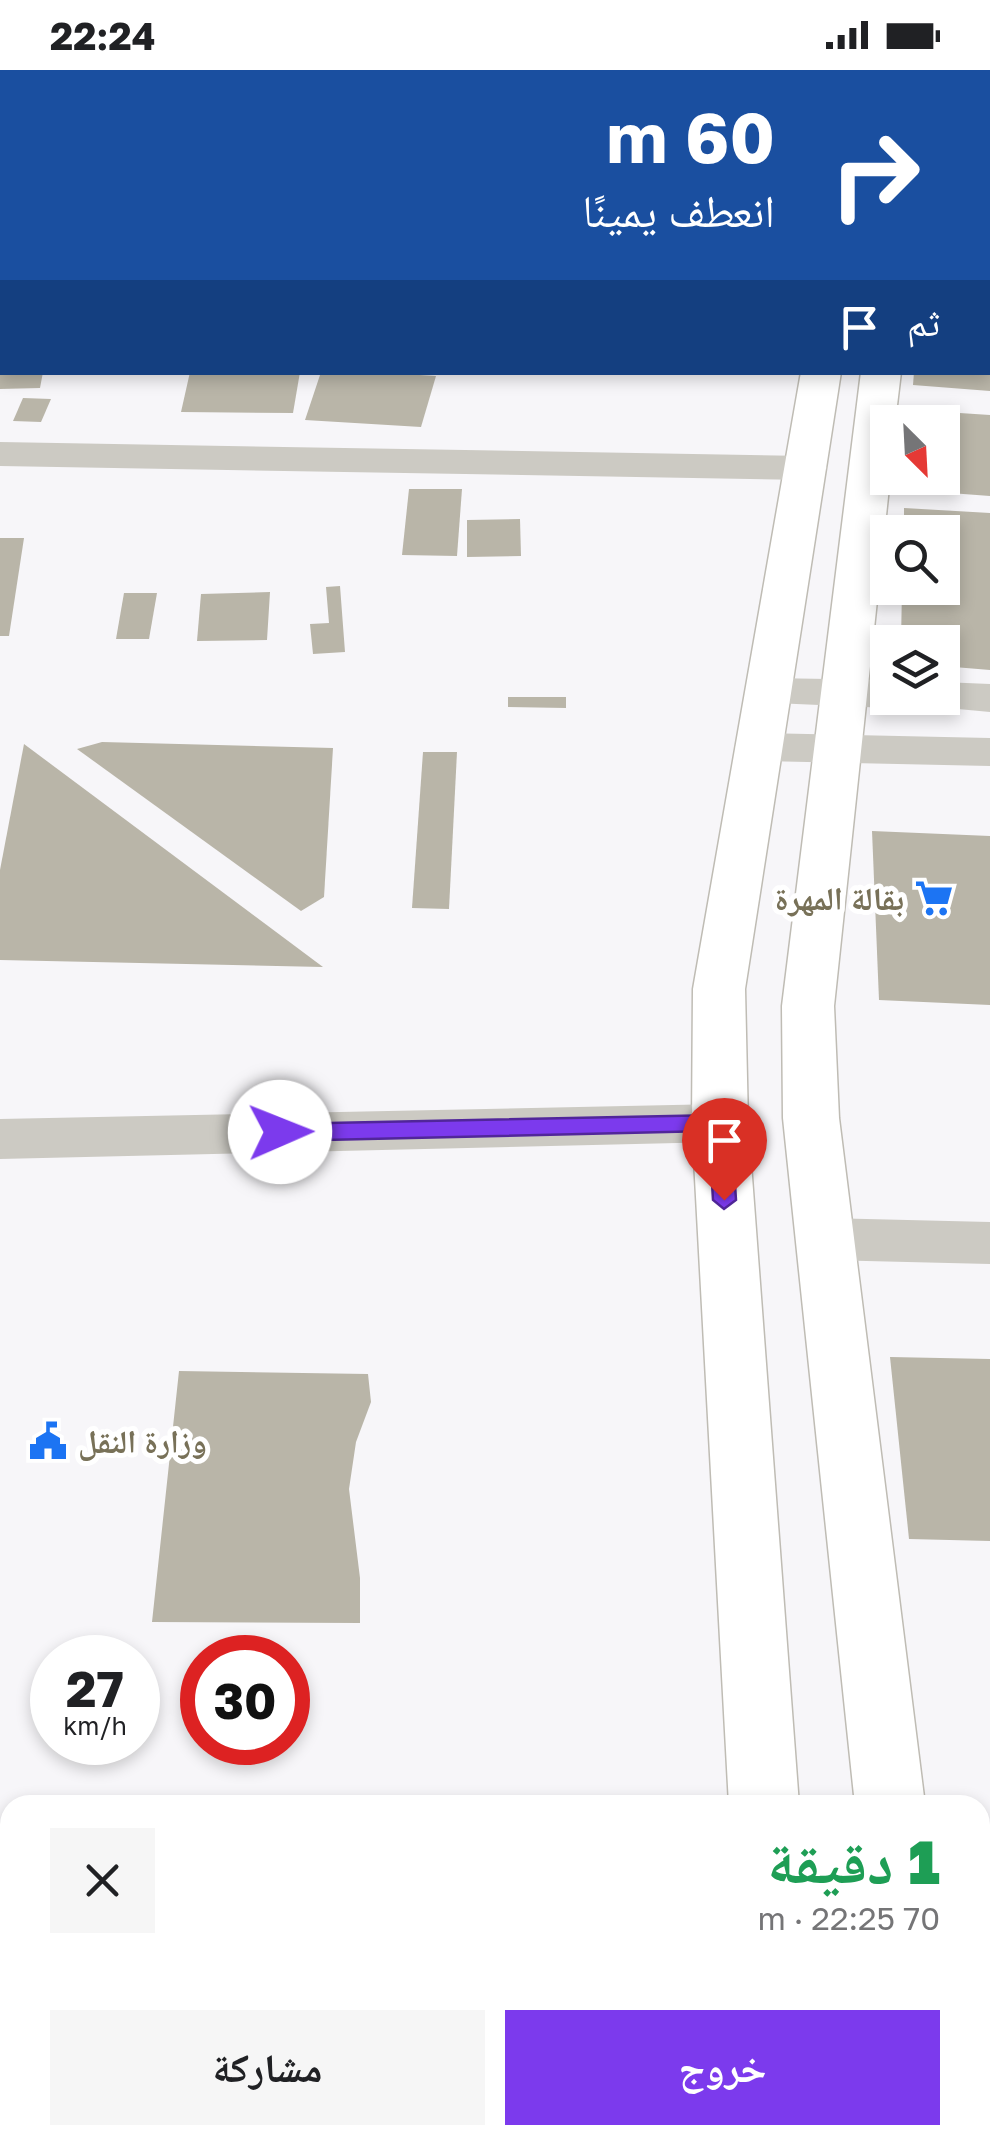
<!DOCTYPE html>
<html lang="ar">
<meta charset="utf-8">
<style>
:root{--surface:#fff;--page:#f6f6f6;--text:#202124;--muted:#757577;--accent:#7c3aed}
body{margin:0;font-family:"Golos Text","Noto Naskh Arabic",sans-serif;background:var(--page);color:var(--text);direction:rtl;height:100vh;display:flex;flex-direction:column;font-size:38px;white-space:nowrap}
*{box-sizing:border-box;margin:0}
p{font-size:32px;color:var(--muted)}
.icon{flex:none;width:55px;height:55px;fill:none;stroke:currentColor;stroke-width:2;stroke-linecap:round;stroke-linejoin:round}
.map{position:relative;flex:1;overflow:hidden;direction:ltr}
.panel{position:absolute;left:0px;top:1725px;width:990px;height:350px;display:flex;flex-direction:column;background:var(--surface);border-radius:30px 30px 0 0;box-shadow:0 5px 15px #0003;direction:rtl}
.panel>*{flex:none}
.hud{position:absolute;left:0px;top:0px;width:990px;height:305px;box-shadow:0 5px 15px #0003;direction:rtl;background:#1a4fa0;color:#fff;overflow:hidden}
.needle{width:65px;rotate:156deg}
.fabs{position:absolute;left:870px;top:335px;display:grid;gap:20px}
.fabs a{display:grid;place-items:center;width:90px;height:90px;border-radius:0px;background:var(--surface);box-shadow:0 5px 15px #0003;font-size:50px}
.speed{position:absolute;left:30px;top:1565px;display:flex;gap:20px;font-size:50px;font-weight:700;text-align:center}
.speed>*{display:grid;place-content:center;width:130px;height:130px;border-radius:50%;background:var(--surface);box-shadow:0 5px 15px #0003;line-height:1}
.speed small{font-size:25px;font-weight:400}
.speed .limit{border:15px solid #d22;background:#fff;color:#111}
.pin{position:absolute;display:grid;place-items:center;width:85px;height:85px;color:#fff;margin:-102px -42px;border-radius:50% 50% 50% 0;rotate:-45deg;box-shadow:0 0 10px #0007}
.pin .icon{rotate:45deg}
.me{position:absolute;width:110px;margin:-55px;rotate:89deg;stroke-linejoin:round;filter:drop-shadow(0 0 8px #0008)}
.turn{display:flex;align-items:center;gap:35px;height:210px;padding:0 50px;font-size:45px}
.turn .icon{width:130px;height:130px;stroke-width:2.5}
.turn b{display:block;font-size:70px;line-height:85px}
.then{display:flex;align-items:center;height:95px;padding:0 50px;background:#0003;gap:20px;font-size:38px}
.round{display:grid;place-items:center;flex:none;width:105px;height:105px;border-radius:0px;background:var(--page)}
.head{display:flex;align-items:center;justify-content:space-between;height:170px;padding:0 50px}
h1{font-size:60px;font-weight:800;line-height:75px;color:#1e9e55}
.primary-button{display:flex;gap:20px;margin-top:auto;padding:20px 50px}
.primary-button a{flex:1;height:115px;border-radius:0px;background:var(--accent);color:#fff;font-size:40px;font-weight:800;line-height:115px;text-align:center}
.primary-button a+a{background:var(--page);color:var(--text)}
.status{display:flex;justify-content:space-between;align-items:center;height:70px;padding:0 50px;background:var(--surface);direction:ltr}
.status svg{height:28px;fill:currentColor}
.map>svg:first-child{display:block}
.green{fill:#e1d7e0}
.building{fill:#b9b5a8}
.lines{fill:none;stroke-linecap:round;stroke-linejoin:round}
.major-casing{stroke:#bfbcb4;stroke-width:3}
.minor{fill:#cccac3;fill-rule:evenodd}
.major{fill:#fff;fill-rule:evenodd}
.route{fill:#7c3aed;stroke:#51269a;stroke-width:2.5}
.labels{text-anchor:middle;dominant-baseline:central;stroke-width:10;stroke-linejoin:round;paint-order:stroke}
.poi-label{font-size:32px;font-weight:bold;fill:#787158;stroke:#fff;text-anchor:end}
</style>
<div class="status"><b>22:24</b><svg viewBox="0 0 49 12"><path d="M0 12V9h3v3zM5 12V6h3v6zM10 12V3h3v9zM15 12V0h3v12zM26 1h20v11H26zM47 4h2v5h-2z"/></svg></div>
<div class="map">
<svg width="990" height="2075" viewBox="0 0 990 2075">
<rect width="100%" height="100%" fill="#f7f6f9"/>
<polygon class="green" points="0,1905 10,1905 10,2065 688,2065 689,2075 0,2075"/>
<g class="building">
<polygon points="0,302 43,302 40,318 0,319"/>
<polygon points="190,302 300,302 293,343 181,342"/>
<polygon points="321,302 371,302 436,306 421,357 305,350"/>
<polygon points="914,302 990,302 990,321 913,315"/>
<polygon points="23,328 51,329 41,352 13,351"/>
<polygon points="914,340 990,345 990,426 910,420 911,408 942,408 942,352 914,352"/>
<polygon points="409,419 462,419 457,486 402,485"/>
<polygon points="904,438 990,443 990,600 942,596 942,572 901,572 902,518 942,518 942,462 904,462"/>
<polygon points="520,449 521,486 467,487 467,450"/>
<polygon points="0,468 24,468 9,566 0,566"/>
<polygon points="340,516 345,582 313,584 310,554 329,553 326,517"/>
<polygon points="270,522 267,570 197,571 201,524"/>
<polygon points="124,523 157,523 149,569 116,569"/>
<polygon points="508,627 566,627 566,638 508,637"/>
<polygon points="102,672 333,678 324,827 301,841 77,679"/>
<polygon points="24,674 323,897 0,890 0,800"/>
<polygon points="423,682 457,682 449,839 412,838"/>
<polygon points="872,761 990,766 990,935 879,930"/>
<polygon points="890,1287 990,1289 990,1471 909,1469"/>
<polygon points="179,1301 368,1304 371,1332 356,1372 349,1419 360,1508 360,1553 152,1552"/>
<polygon points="980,2056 990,2056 990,2075 968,2075 967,2065 980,2065"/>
</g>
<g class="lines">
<g class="major-casing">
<g id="major">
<rect x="852" y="0" width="32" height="2"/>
<rect x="902" y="0" width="32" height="2"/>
<polygon points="801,302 841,302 745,919 748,1053 799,1735 729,1735 692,1053 693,919"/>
<polygon points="861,302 901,302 895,352 888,352 890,408 834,936 839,1048 925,1735 855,1735 783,1048 782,936"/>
<rect x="748" y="2065" width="78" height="10"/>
<polygon points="888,2065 966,2065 967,2075 889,2075"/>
</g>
</g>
<g class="minor">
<rect x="0" y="87" width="2" height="20"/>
<polygon points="0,372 806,386 821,389 827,398 821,407 806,410 0,396"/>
<polygon points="769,608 888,610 888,628 909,628 904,634 888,638 753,632 746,622 753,612"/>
<polygon points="942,612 990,614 990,642 926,636 920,628 942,628"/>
<polygon points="759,663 990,668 990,696 759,691 742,687 735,677 742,667"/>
<polygon points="720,1034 740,1039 748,1053 740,1067 720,1072 0,1089 0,1049"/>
<polygon points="825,1148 990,1152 990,1194 825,1190 805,1184 796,1169 805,1154"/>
<rect x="0" y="1779" width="10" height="64"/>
</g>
<use href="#major" class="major"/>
</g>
<polygon class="route" points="720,1045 731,1053 736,1130 724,1139 713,1130 709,1061 280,1071 269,1062 280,1054"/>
<defs>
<g id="supermarket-bare" transform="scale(3)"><path d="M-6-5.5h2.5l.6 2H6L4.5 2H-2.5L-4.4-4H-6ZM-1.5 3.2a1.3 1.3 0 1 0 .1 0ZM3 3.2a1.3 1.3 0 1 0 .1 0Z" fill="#1c74f3" stroke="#fff" stroke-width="2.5" paint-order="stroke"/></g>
<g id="civic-bare" transform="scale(3)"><path d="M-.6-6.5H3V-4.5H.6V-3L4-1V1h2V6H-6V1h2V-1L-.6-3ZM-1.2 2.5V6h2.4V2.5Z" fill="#1c74f3" stroke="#fff" stroke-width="2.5" paint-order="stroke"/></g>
</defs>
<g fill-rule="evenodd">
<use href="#supermarket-bare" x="934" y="828"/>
<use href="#civic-bare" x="48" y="1371"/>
</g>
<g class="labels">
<g class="poi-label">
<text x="904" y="828">بقالة المهرة</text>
<text x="78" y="1371" text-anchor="start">وزارة النقل</text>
</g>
</g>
</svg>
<div class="fabs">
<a><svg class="needle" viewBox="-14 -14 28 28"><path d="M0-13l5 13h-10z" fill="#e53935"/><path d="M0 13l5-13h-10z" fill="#757577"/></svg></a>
<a><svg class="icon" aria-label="search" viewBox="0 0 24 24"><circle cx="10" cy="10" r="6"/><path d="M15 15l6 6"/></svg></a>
<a><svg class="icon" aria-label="layers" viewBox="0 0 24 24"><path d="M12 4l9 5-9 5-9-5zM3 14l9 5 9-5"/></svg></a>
</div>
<div class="speed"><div>27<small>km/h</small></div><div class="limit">30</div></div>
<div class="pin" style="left:724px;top:1130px;background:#d93025"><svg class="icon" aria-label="arrive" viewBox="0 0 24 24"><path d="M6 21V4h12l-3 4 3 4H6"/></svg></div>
<svg class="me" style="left:280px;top:1062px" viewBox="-20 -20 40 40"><circle r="19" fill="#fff"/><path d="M0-13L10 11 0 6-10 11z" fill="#7c3aed"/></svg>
<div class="hud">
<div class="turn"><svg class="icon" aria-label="right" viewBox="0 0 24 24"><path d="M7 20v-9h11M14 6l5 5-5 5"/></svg><div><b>60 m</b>انعطف يمينًا</div></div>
<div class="then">ثم<svg class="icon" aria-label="arrive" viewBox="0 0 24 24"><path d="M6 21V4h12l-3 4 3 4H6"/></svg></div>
</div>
<section class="panel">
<div class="head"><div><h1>1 دقيقة</h1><p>70 m · 22:25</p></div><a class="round"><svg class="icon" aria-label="close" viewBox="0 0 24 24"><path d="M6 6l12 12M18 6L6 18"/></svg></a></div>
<div class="primary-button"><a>خروج</a><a>مشاركة</a></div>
</section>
</div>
